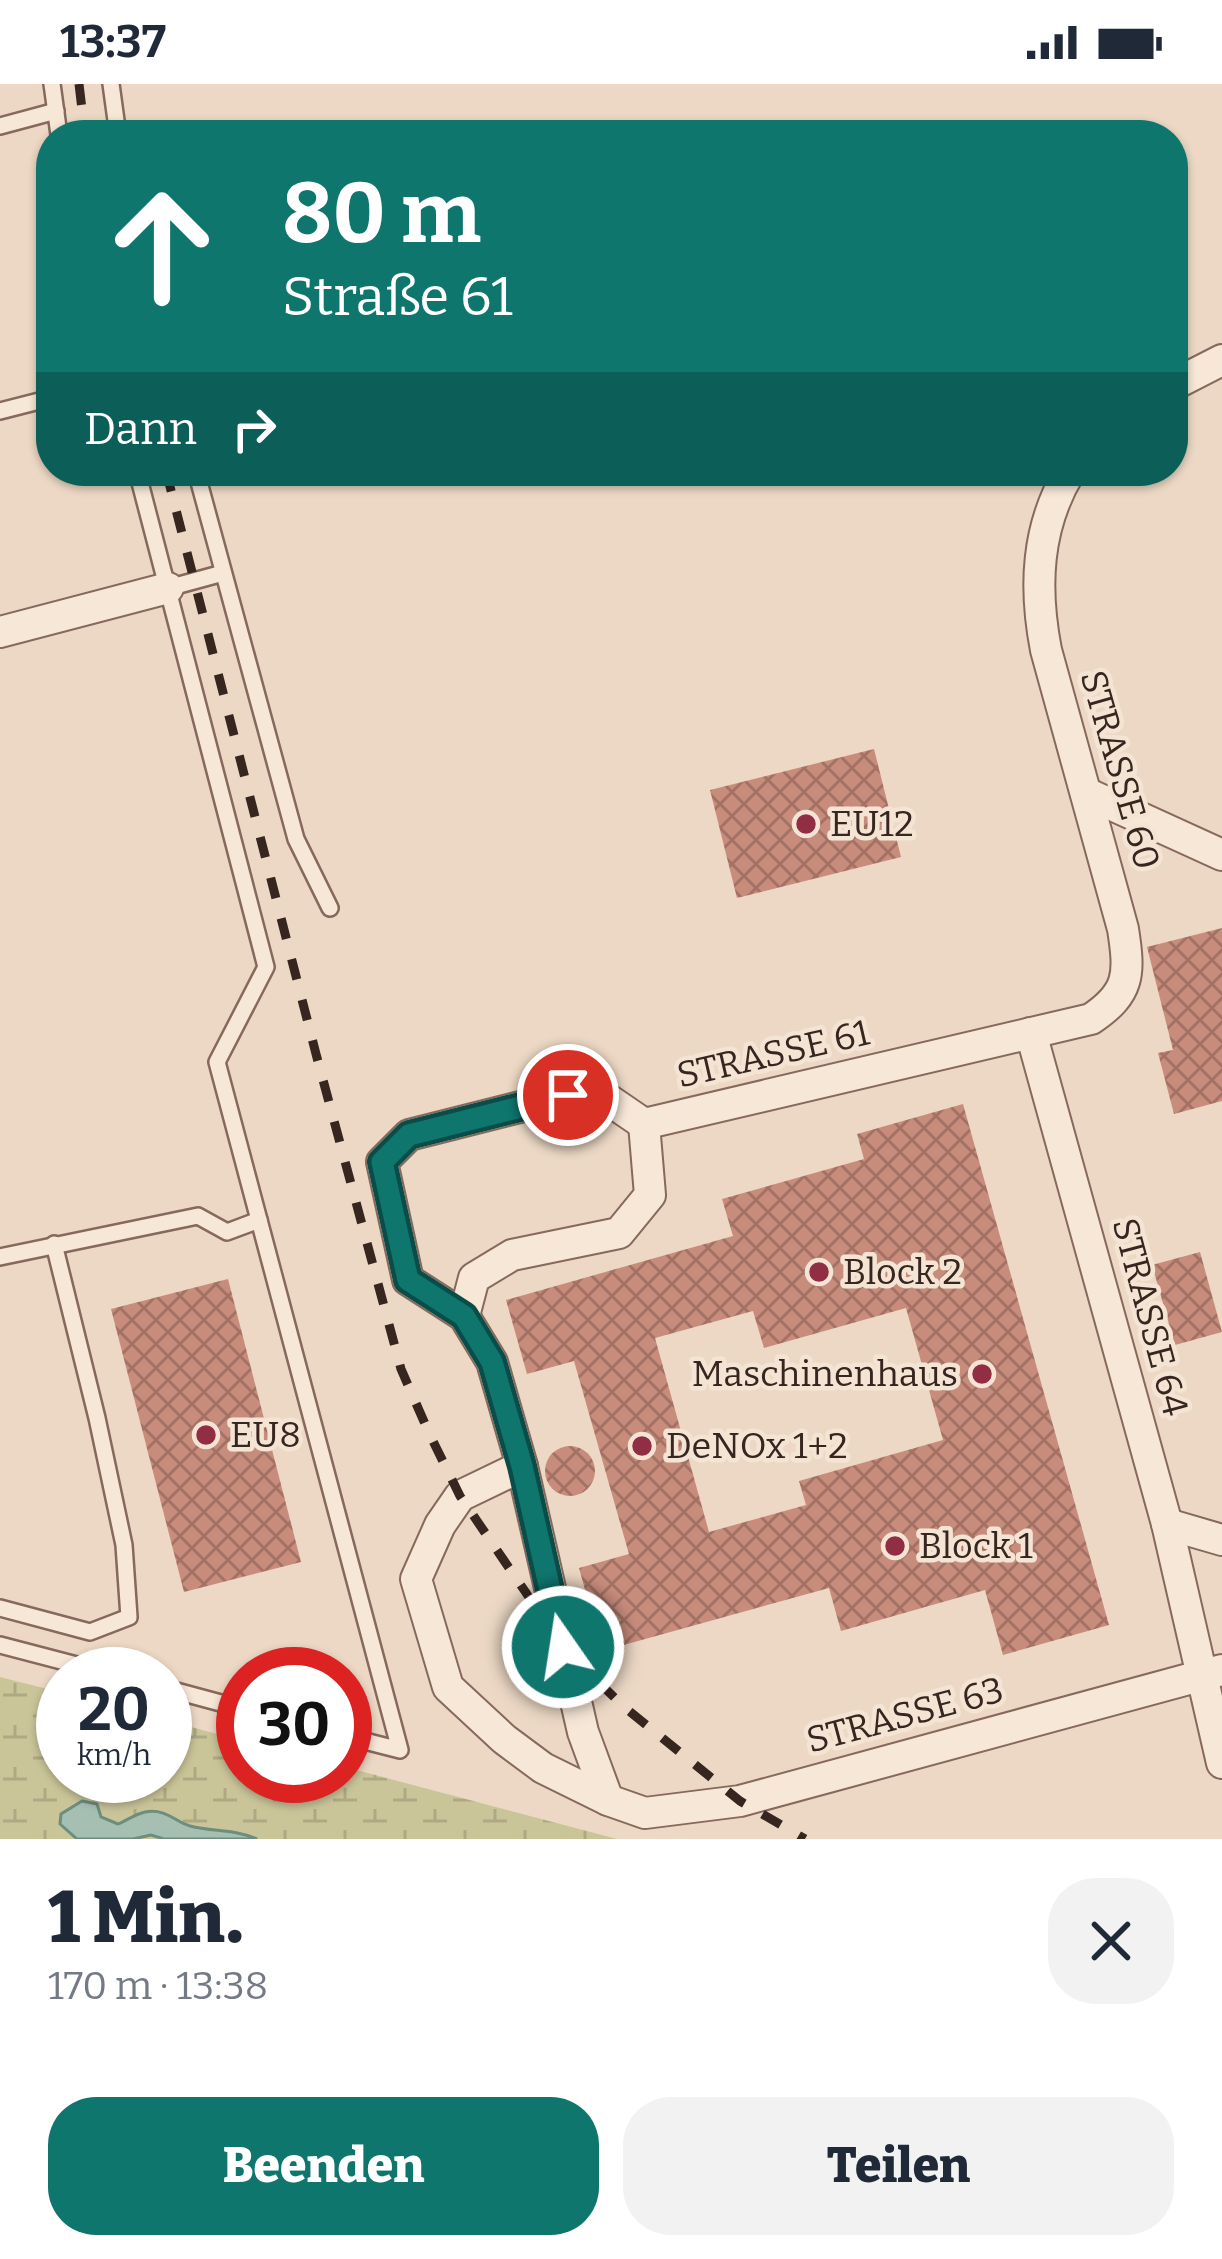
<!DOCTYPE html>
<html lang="de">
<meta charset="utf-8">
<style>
:root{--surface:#fff;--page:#f2f2f3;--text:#1f2937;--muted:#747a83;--accent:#0f766e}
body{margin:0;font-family:Bitter,serif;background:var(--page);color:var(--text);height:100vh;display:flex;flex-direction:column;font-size:45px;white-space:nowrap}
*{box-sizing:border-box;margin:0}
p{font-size:39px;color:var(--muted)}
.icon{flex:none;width:66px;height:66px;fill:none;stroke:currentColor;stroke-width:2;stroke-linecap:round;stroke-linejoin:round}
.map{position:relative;height:1755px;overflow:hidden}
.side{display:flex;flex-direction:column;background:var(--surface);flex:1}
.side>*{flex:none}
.hud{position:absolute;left:36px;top:36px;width:1152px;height:366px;border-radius:48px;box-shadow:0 3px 9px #0004;background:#0f766e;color:#fff;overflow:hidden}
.speed{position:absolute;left:36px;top:1563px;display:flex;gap:24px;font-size:60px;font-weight:700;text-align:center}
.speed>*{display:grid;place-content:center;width:156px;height:156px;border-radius:50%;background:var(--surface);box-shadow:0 3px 9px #0004;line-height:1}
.speed small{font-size:30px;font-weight:400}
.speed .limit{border:18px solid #d22;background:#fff;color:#111}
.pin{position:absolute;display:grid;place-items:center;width:102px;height:102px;color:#fff;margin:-51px;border:6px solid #fff;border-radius:50%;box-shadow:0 3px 12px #0007}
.me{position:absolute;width:132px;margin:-66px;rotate:347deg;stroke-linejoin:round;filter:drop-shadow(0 0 9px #0008)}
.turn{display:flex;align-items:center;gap:42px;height:252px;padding:0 48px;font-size:54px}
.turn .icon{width:156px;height:156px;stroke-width:2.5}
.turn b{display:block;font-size:84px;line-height:102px}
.then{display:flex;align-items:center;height:114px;padding:0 48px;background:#0003;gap:24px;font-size:45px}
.round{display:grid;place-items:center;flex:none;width:126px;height:126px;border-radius:48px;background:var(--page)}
.headline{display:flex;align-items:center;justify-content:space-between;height:204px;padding:0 48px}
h1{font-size:72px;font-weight:800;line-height:90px}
.cta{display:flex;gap:24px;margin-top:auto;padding:24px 48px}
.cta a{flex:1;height:138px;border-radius:48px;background:var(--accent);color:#fff;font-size:48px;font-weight:800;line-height:138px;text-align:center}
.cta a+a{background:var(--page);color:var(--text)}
.status{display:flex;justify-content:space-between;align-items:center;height:84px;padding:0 60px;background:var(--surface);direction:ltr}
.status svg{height:33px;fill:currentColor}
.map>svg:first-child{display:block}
.wetland{fill:url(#wetland-marsh)}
.water{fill:#a6bfb3;stroke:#6d8d7e;stroke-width:3}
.building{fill:url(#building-cross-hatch);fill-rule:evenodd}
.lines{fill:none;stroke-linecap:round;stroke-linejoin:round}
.lane-casing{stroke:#86695c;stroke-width:20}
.street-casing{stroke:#86695c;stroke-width:34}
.lane{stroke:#f7e7d7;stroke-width:15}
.street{stroke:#f7e7d7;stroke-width:30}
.rail{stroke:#37251f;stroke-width:9;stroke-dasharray:21 21;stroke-linecap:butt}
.route-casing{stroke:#0a4d48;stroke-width:30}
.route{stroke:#0f766e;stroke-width:21}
.poi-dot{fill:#922e44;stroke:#f4e4d4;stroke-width:4.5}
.labels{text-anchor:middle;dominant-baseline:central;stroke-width:9;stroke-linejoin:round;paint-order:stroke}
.street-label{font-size:36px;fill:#37251f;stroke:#f4e4d4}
.poi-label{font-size:36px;fill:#37251f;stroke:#f4e4d4;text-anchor:start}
</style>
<div class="status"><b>13:37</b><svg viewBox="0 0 49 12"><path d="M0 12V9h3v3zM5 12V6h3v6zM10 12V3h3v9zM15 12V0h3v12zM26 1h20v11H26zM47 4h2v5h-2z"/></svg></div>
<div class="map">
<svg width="1222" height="1755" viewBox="0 0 1222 1755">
<defs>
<pattern id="wetland-marsh" width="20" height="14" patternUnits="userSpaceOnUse" patternTransform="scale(3)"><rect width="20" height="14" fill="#cac599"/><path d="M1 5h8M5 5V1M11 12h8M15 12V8" fill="none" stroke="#aea983"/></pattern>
<pattern id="building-cross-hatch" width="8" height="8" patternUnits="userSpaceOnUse" patternTransform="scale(3)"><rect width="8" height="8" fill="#c88c7c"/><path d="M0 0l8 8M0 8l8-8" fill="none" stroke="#a37265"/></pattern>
</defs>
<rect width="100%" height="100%" fill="#ecd8c4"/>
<polygon class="wetland" points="0,1593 63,1609 63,1692 165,1692 165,1636 243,1657 243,1692 345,1692 345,1683 617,1755 0,1755"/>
<path class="water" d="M82,1717l15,3 4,13 17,7c9,-4 18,-10 27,-12 21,-4 30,10 45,14 23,6 45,3 67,13h-93l-13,-4 -18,4h-56l-17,-15 1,-10z"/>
<g class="building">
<polygon points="874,665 901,773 737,814 710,706"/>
<polygon points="1222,844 1222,1017 1174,1030 1158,969 1173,966 1147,863"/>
<path d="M963,1020l146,521 -106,30 -18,-65 -144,41 -12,-43 -227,63 -23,-83 50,-14 -55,-193 -47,13 -21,-74 227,-64 -11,-37 142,-40 -7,-25zM906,1224l37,132 -144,41 7,24 -97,27 -54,-194 98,-27 11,37z"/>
<polygon points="1200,1168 1222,1248 1175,1261 1152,1181"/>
<polygon points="228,1195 301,1478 184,1508 111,1225"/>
<circle cx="570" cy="1387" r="25"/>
</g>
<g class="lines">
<g class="lane-casing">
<g id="lane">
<polyline points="52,0 59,51"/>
<polyline points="111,0 118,51"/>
<polyline points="0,42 56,27"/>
<polyline points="0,327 51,314"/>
<polyline points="137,387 266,883 217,978 400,1666 345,1652"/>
<polyline points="196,387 296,755 330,824"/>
<polyline points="168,504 223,489"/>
<polyline points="0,1173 198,1132 227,1148 259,1136"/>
<polyline points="0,1524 90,1548 129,1533 124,1461 97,1334 54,1160"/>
<polyline points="0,1561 111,1590"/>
<polyline points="165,1604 243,1625"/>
</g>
</g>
<g class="street-casing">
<g id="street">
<polyline points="1173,301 1222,276"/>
<polyline points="0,548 168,504"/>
<polyline points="1086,709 1222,771"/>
<polyline points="1031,949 1167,1440 1222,1679"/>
<polyline points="464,1232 474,1194 512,1171 619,1149 650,1111 644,1040"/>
<polyline points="522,1382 460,1412 440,1441 416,1495 448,1603 504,1655 543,1684 608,1716 645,1729 740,1717 1222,1586"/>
<polyline points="1167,1440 1222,1456"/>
<path d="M608,1716l-25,-68 -61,-266 -30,-104 -28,-46 -56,-36 -26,-118 27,-27 159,-40 35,1 41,28 447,-105c39,-26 39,-45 32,-90l-77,-279c-12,-62 -10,-123 24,-179"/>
</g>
</g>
<use href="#lane" class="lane"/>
<use href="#street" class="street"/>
<g class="rail">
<polyline points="79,0 85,51"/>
<polyline points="166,387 316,970 401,1285 429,1349 460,1412 563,1563 624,1623 740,1717 805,1755"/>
</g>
</g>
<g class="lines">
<g class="route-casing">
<polyline id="route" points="563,1563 522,1382 492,1278 464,1232 408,1196 382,1078 409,1051 568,1011"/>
</g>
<use href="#route" class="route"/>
</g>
<g class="poi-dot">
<circle cx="806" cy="740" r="12"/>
<circle cx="819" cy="1188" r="12"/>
<circle cx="982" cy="1290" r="12"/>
<circle cx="206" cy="1351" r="12"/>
<circle cx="642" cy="1362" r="12"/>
<circle cx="895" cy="1462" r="12"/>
</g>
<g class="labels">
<g class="street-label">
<text transform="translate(1120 686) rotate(74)">STRASSE 60</text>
<text transform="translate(773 970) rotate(-13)">STRASSE 61</text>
<text transform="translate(1150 1233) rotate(75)">STRASSE 64</text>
<text transform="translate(905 1631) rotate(-15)">STRASSE 63</text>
</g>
<g class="poi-label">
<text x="830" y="740">EU12</text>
<text x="843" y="1188">Block 2</text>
<text x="958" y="1290" text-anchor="end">Maschinenhaus</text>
<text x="230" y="1351">EU8</text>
<text x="666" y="1362">DeNOx 1+2</text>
<text x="919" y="1462">Block 1</text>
</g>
</g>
</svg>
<div class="speed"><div>20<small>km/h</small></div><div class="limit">30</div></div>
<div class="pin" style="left:568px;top:1011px;background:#d93025"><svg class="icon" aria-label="arrive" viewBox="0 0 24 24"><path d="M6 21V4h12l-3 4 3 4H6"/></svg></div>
<svg class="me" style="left:563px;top:1563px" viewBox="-20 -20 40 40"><circle r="17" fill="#0f766e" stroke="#fff" stroke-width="3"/><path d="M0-11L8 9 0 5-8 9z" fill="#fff"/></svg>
<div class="hud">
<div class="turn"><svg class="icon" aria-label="ahead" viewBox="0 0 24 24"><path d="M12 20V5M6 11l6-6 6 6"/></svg><div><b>80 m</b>Straße 61</div></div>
<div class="then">Dann<svg class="icon" aria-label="right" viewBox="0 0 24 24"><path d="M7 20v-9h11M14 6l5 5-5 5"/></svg></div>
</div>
</div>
<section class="side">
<div class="headline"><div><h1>1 Min.</h1><p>170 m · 13:38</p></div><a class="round"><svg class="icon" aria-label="close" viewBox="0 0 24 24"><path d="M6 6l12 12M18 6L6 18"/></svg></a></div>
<div class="cta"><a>Beenden</a><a>Teilen</a></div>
</section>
